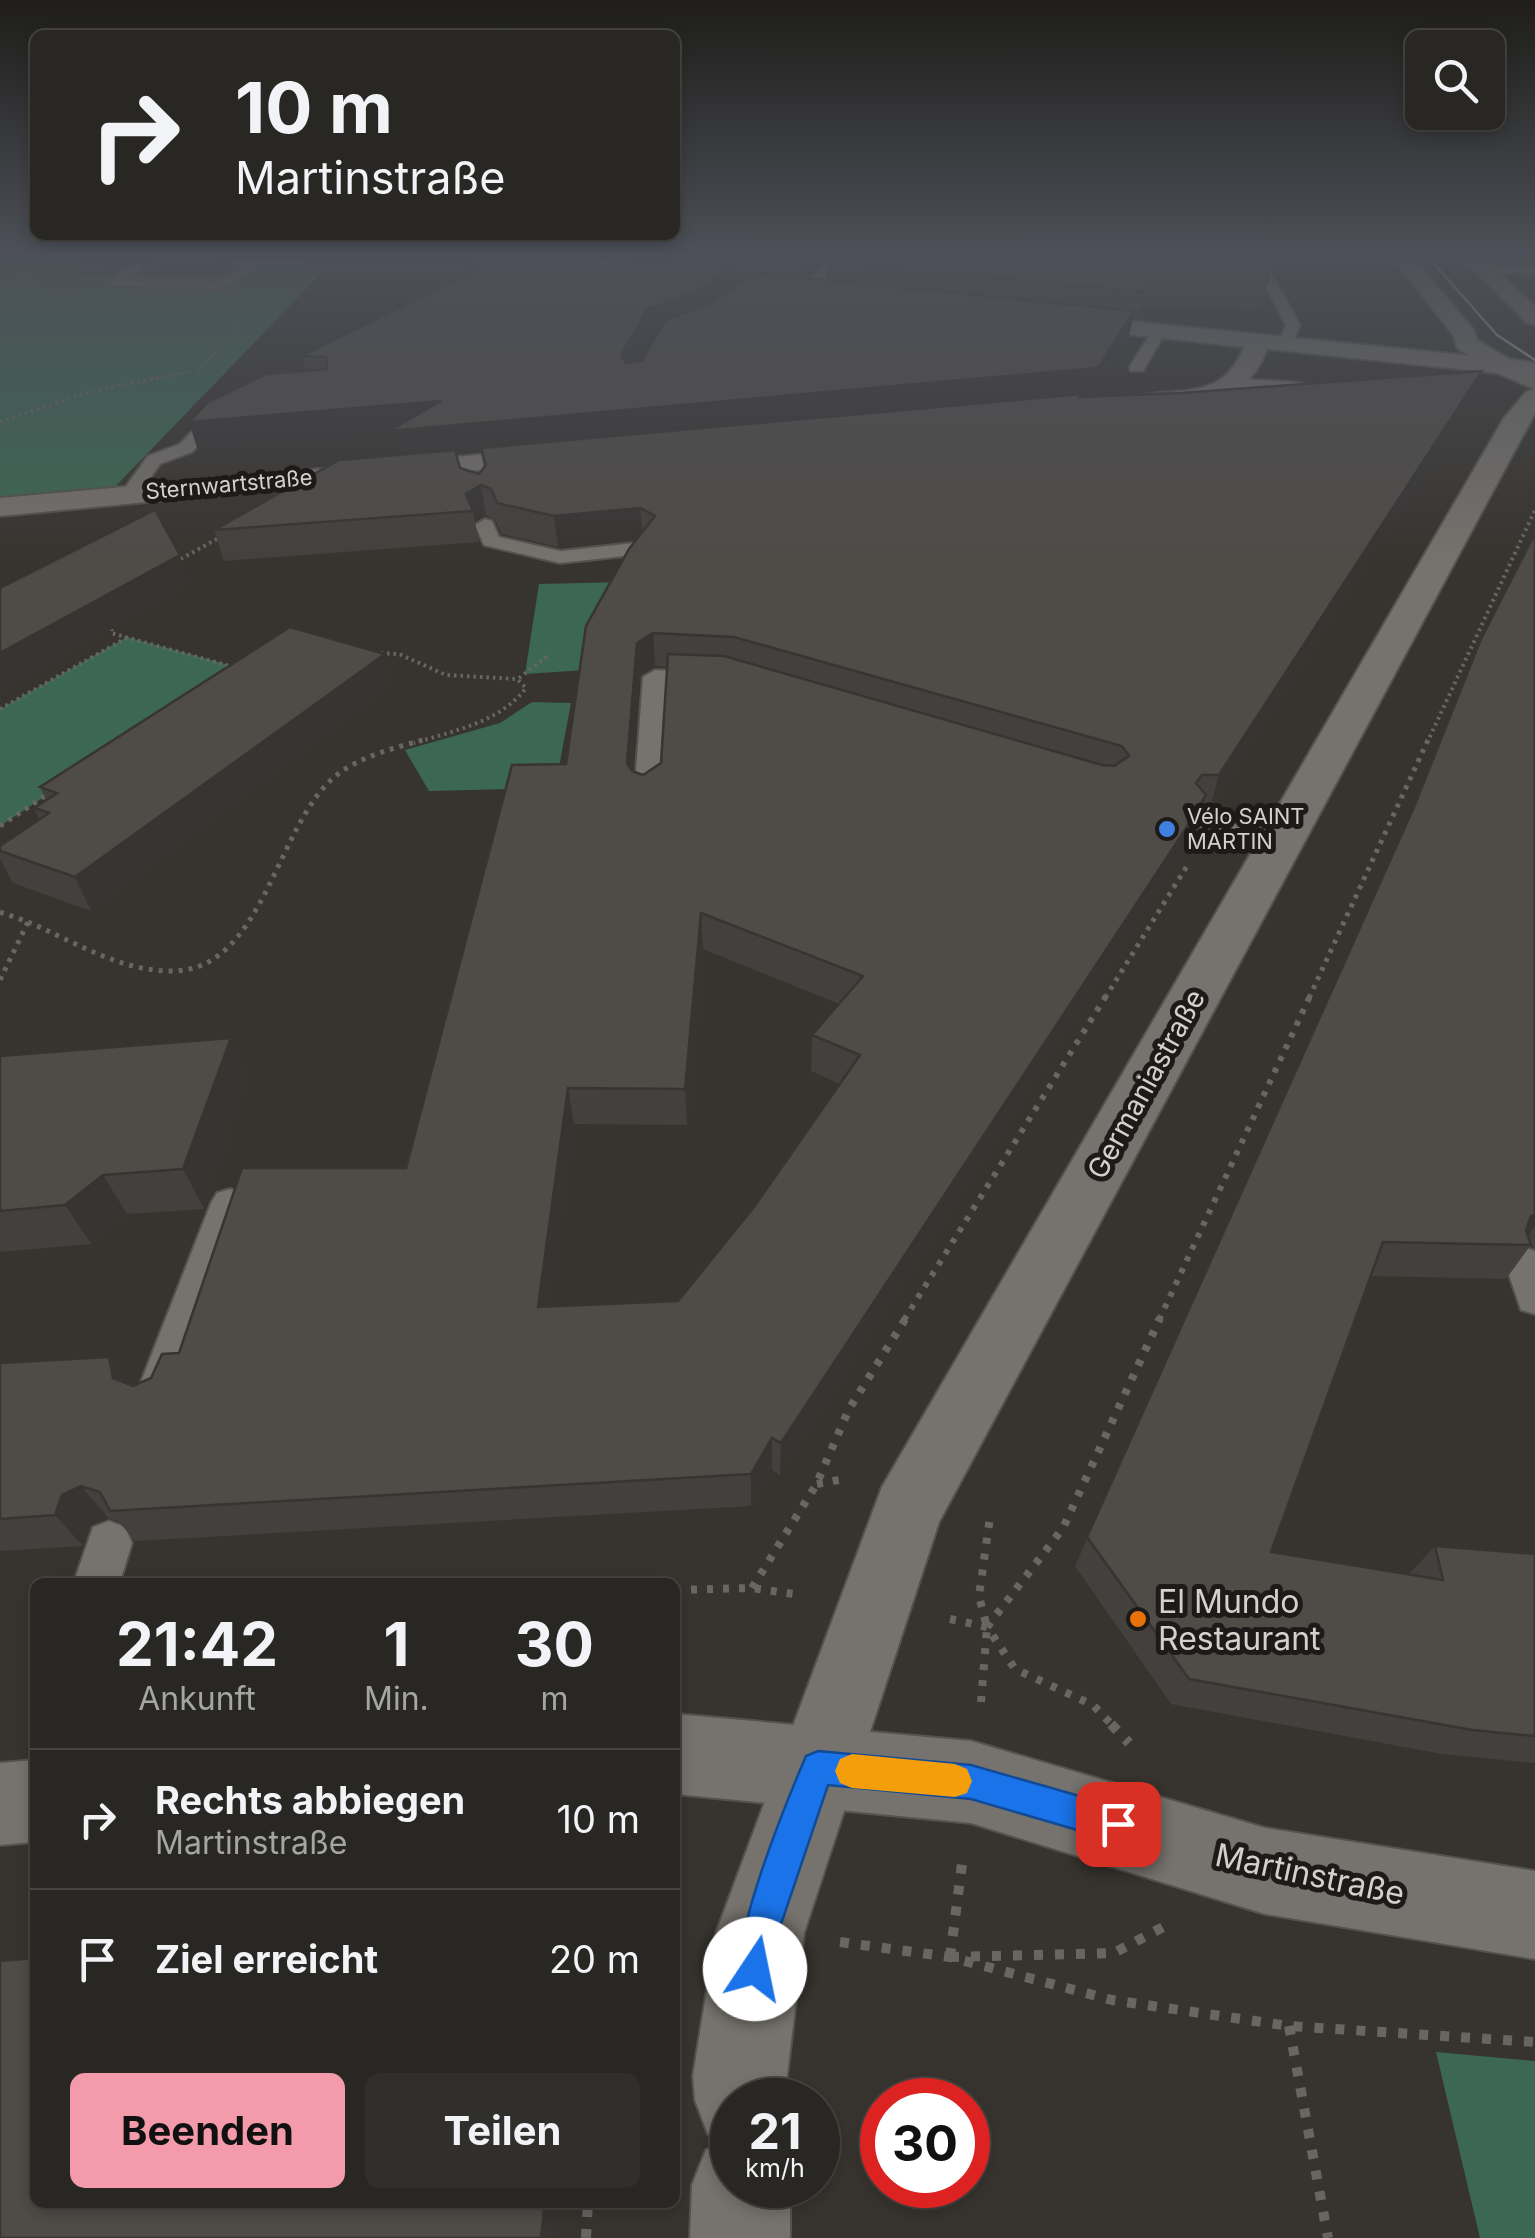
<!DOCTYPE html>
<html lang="de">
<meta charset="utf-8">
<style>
:root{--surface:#292723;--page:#312f2b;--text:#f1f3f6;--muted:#a5a5a6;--line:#454441;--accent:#f39aab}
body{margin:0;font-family:Inter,sans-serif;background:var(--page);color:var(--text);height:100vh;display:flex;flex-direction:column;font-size:38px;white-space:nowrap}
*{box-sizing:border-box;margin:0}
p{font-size:32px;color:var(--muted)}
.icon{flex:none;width:55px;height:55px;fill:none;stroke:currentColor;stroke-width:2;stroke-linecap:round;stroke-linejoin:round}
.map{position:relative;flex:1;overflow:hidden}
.drawer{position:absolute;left:30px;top:1578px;width:650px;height:630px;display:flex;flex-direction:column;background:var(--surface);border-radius:15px;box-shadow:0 5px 15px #0003,0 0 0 2px var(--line)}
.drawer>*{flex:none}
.guide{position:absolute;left:30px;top:30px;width:650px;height:210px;border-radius:15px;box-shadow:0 5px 15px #0003,0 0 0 2px var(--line);background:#292723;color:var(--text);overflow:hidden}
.tools{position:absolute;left:1405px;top:30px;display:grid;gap:20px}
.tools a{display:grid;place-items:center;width:100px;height:100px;border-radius:15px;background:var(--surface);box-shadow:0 5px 15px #0003,0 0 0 2px var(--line);font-size:50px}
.speed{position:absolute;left:710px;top:2078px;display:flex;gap:20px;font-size:50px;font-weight:700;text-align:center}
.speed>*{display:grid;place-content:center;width:130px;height:130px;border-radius:50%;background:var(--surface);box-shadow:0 5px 15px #0003,0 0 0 2px var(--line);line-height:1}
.speed small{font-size:25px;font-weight:400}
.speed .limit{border:15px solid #d22;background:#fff;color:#111}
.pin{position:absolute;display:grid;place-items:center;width:85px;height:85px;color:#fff;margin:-42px;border-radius:20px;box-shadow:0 5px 15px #0006}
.me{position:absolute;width:110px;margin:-55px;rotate:11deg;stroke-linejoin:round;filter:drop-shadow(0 0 8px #0008)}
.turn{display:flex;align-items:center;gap:35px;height:210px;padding:0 40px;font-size:45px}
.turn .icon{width:130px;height:130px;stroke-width:2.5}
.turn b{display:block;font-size:70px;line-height:85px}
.eta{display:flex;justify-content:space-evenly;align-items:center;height:170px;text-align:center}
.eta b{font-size:60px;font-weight:700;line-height:70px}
.button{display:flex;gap:20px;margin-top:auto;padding:20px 40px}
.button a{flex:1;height:115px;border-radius:15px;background:var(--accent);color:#111;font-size:40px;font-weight:700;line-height:115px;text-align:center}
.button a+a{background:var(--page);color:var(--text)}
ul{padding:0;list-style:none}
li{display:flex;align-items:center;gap:30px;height:140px;padding:0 40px;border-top:2px solid var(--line)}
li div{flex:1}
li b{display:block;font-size:38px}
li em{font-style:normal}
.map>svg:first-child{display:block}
.green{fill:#3c6853}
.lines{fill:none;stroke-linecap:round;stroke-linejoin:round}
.service-casing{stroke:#54524e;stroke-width:4}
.minor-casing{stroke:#54524e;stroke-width:4}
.tertiary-casing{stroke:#54524e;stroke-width:4}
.path-far5{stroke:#686661;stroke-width:2.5;stroke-dasharray:2.5 2.5;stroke-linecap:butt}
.path-far4{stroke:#686661;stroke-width:4;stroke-dasharray:2.5 4;stroke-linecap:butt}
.path-far3{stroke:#686661;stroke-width:5;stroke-dasharray:4 6;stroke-linecap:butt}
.path-far2{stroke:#686661;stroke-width:6;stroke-dasharray:5 8;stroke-linecap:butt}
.path-far1{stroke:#686661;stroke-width:8;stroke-dasharray:6 10;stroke-linecap:butt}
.path{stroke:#686661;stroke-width:10;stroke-dasharray:9 12;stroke-linecap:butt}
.service{fill:#76726d;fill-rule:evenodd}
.minor{fill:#76726d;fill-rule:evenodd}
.tertiary{fill:#76726d;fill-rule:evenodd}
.tram{stroke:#9e9b98;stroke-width:2.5}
.wall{fill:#44403d;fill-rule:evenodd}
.shaded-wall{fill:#373432}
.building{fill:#4f4b47;stroke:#373432;stroke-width:2.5;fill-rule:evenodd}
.route{fill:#1a73e8;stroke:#114b97;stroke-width:2.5}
.slow{fill:#f59e0b}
.shop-dot{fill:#3f7fe0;stroke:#1d1b19;stroke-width:4}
.food-dot{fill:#e8710a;stroke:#1d1b19;stroke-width:4}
.labels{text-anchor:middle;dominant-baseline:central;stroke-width:10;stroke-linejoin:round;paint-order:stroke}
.far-street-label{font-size:22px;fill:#d3d1ce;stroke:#1d1b19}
.far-poi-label{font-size:22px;fill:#d3d1ce;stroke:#1d1b19;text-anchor:start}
.street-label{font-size:28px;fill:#d3d1ce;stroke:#1d1b19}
.near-poi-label{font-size:32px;fill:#d3d1ce;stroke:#1d1b19;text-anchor:start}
.near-street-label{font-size:32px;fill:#d3d1ce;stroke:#1d1b19}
</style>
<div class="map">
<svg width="1535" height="2238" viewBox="0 0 1535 2238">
<rect width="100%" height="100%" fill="#37342f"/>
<g class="green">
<polygon points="0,251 343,251 112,490 0,503"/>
<polygon points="627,582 585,670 525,674 539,584"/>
<polygon points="127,637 240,668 0,826 0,709"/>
<polygon points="532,702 571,703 555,788 429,791 405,750 500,723"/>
<polygon points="1436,2052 1535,2061 1535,2238 1480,2238"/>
</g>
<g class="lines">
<g class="service-casing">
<g id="service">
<path d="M317,251h15l-22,13 -49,1 -38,24 -108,-3 -7,-4c50,-44 103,-24 164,-25 16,0 31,1 45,-6zM159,261l86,3 -25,17 -90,-3z"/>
<polygon points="689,251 703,251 662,280 652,280 652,274"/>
<path d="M833,251h12c-11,18 -27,46 -50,45v-6l23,-18z"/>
<polygon points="1247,251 1259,251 1300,325 1292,345 1280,342 1286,325"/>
<polygon points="1480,266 1535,266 1535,274 1485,273"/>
<polygon points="1154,328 1166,331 1143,371 1131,371 1129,368"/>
<path d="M1234,378c17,3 68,2 76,8l-42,8 -40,-8v-6z"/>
<polygon points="221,401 235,405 192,452 160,464 138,496 124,496 122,492 148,456 180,444"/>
<polygon points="485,519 492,521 499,537 560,551 643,542 653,548 643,554 560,563 484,545 475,525"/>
<polygon points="655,670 714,672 726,679 714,686 666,684 660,798 647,806 634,798 643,677"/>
<polygon points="1203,812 1290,836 1294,842 1280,850 1193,826 1189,820 1193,814"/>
<polygon points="230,1189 243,1193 249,1203 177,1397 171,1410 156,1416 141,1410 135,1397 211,1203 217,1193"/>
<polygon points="1524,1247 1535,1251 1535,1314 1521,1310 1505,1263 1510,1252"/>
<polygon points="109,1521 125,1527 132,1543 120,1582 74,1582 93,1527"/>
</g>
</g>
<g class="minor-casing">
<g id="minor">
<path d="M1059,314l444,45 32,13v41l-596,1109 -135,411 -17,143 2,24h-57v85h58v53h-100l2,-53 14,-35 22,-9 -20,-7 -13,-34 -2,-24 23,-143 166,-446 622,-1069 22,-26 8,-3 -37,-16 -230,-24c-20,56 -72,57 -124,62l-9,-2 -4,-6 4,-6c47,-11 88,5 110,-50l-193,-21 -3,-5z"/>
<polygon points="555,448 569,456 565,462 0,516 0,498"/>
</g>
</g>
<g class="tertiary-casing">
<g id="tertiary">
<polygon points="1387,251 1407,251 1474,330 1477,340 1509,359 1535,363 1535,377 1494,371 1457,348 1454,336"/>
<polygon points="1455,251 1476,251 1535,306 1535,325 1527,323"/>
<polygon points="675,1714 971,1741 1265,1828 1535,1871 1535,1959 1265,1914 971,1823 675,1794"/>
<polygon points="35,1760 35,1842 0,1845 0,1763"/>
</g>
</g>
<g class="path-far5">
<polyline points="13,281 72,293"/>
<polyline points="0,287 75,251"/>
<polyline points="198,371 240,325"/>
<polyline points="152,379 192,371"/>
</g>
<g class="path-far4">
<polyline points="0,422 86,393 164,377"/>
<polyline points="175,562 217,539"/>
<polyline points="112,622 111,633 237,668"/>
<path d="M374,653l25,1 47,21 71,4 9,9c-26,34 -72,43 -112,55"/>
<polyline points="519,678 550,654"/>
<polyline points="0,709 126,638"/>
<polyline points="1427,743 1535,510"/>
</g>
<g class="path-far3">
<polyline points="0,826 51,792"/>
<polyline points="0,912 28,922 0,980"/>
<path d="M28,922c45,19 94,50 144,49 93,0 104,-150 166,-197 24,-18 56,-26 85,-34"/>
<polyline points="1105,998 1187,866"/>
<polyline points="1309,998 1428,740"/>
</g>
<g class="path-far2">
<polyline points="904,1320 1106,996"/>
<polyline points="1159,1320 1310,996"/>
</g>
<g class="path-far1">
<polyline points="817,1484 844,1479"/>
<polyline points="752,1588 816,1485 849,1409 906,1318"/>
<polyline points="675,1590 752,1588 800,1595"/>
<polyline points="950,1619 987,1627 1015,1669 1093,1705 1114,1727"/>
<polyline points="987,1627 1063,1528 1160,1318"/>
<polyline points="981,1702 987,1627 979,1596 990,1517"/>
</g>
<g class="path">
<polyline points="1111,1724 1129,1743"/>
<polyline points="840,1942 950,1957 1112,2000 1289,2026 1535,2042"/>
<polyline points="950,1957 1114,1953 1167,1925"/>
<polyline points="950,1957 962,1864"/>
<polyline points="1289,2026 1328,2238"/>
<polyline points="586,2238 588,2202"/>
</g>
<use href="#service" class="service"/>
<use href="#minor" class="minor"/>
<use href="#tertiary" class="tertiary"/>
<polyline class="tram" points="1423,251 1497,335 1535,360"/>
</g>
<g class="wall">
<path d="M72,251h756l-25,27 23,2 1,-20 440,24 -6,25 -121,-3 -2,11h-5l-4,20 -36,59 379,2 -263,412h-7l-6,21 -22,34 -394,610 -8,-5 -21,36 -616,35 -17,-20 -10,-3 -19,8 -6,20 -83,5v-188l109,-6 19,27 5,2 18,-8 28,-25 227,-185 160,-404 71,-225 -79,8 -56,-13 -7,-14 -9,-5 -11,7 4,20 -255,19 -10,-31 180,-75 -4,-20 -192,16 108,-81 -4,-14 146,-73 -147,-15 -4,-16 -132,-1 -20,5 -34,19 -31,-1zM682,251l1,14 -21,-2zM730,274l20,3 -20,13zM658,332l-16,29 -8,1 16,-27zM481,452l3,16 -5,6 -19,-6 -4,-13zM655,666l12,1 -6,96 -18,12 -11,-4 7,-94zM703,949l136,55 -27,31 -1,36 29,13 -86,123 -76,94 -128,5 24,-182 113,1z"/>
<polygon points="1514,251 1535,251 1535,263 1527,262"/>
<polygon points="230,256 233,267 219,277 143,275 140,263"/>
<polygon points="1535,533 1535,1248 1530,1246 1506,1279 1371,1276 1271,1552 1409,1574 1435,1546 1535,1554 1535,1763 1442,1754 1171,1704 1075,1566 1404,830 1481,639"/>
<polygon points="392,685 91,911 13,883 0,859 0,846 39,820 34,808 46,800 40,787"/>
<polygon points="0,1056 248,1078 204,1209 127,1214 91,1244 0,1252"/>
</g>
<g class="shaded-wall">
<polygon points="103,251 165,251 145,256 111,275"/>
<polygon points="656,251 682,251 656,267"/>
<polygon points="807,251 828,251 799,282 800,258"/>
<polygon points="230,256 233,267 219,277 216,266"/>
<polygon points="730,270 730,295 696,318 650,335 623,382 621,355 648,309"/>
<polygon points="1134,311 1129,337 1093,396 395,460 390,435 198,451 189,422"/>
<polygon points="1482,371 1472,398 1209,810 1219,775"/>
<polygon points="481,485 486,515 475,522 473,511 466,494"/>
<polygon points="640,508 643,538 558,547 554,516"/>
<polygon points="180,555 190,585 0,693 0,653"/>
<polygon points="653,633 655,666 639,677 630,798 627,763 637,643"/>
<polygon points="385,654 392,685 91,911 75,877"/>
<polygon points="1206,795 1196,831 1174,865 780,1475 781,1443"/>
<polygon points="701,913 703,949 687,1125 685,1089"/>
<polygon points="231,1038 248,1078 204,1209 183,1169"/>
<polygon points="568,1088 574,1124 546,1341 538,1307"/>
<polygon points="103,1175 127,1214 91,1244 65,1205"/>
<polygon points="1535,1215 1535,1226 1523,1243 1520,1245 1531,1216"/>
<polygon points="109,1357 133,1391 113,1378"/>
<polygon points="772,1438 772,1470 751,1506 751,1474"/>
<polygon points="81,1486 108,1518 89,1526 83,1546 55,1515 62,1495"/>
<polygon points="545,2202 560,2202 557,2238 541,2238"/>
</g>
<g class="building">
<polygon points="359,251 540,251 730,270 695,292 648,309 621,355 626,363 642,361 665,320 709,304 756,273 1134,311 1098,368 389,431 441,401 189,422 208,402 266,374 327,369 326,357 302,356 482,267 463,265 469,262"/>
<polygon points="729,251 807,251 800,258"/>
<polygon points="834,251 1261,251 1268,263 1267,284 1145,281 1143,292 827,260"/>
<polygon points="157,253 230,256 216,266 140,263"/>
<path d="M1482,371l-263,404h-17l-6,8 10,12 -21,35 -404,613 -9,-5 -21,36 -641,37 -10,-19 -19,-6 -19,9 -7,20 -55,4v-156l109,-6 4,21 20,8 18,-8 11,-24 17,-1 63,-185h164l106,-403 54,-1 20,-138 43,-77 26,-33 -15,-8 -86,8 -57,-13 -6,-14 -10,-4 -15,9 7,17 -259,19 125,-70 116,-10 5,18 19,6 7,-9 -5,-17 601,-54 -2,3 101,-4zM653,633l81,4 388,109 7,10 -15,10 -12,-1 -378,-109 -56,-2 -7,109 -18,12 -11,-4 -5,-8 10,-120zM701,913l162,63 -51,59 48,20 -106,152 -76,94 -140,6 30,-219 117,1z"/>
<polygon points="155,510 180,555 0,653 0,588"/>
<polygon points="1535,533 1535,1215 1531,1216 1526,1230 1531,1245 1383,1242 1271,1552 1443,1580 1435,1546 1535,1554 1535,1736 1472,1730 1189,1679 1087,1537 1414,807 1481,639"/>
<polygon points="290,627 385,654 75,877 0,851 0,846 49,813 34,808 57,793 40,787"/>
<polygon points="231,1038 183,1169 103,1175 65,1205 0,1211 0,1056"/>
<polygon points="35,1958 35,2202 545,2202 541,2238 0,2238 0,1961"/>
</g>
<linearGradient id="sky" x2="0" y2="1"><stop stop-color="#1e1d1a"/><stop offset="0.45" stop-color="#4d5058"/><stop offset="1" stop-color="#4d5058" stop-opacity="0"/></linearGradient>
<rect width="1535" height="564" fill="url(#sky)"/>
<path class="route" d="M818,1751l153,14 147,42 13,5 5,12 -5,12 -13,6 -147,-43 -143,-14 -50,148 -10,49 -13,5 -13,-5c-15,-37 46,-184 64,-226z"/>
<polygon class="slow" points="852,1754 955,1764 967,1769 972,1781 967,1793 955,1797 852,1788 840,1783 835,1771 840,1759"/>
<circle class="shop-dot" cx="1167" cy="829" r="10"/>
<circle class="food-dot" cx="1138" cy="1619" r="10"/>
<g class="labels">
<g class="far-street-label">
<text transform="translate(229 484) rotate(-5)">Sternwartstraße</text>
</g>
<g class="far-poi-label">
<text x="1187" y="816">Vélo SAINT<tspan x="1187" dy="25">MARTIN</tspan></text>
</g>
<g class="street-label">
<text transform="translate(1146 1084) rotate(-61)">Germaniastraße</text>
</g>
<g class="near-poi-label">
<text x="1158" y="1601">El Mundo<tspan x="1158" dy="37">Restaurant</tspan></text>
</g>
<g class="near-street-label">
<text transform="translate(1310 1874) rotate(12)">Martinstraße</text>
</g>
</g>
</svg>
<div class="tools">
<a><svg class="icon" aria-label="search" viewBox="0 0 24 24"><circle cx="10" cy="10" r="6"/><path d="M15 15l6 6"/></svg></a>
</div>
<div class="speed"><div>21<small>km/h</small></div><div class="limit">30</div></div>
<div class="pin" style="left:1118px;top:1824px;background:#d93025"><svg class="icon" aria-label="arrive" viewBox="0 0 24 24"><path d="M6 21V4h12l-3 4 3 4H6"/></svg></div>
<svg class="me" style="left:755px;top:1969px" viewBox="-20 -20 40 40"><circle r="19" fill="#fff"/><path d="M0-13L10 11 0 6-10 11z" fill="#1a73e8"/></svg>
<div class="guide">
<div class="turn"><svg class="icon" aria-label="right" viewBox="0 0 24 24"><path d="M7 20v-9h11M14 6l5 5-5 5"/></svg><div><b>10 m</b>Martinstraße</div></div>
</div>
<section class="drawer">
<div class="eta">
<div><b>21:42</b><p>Ankunft</p></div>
<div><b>1</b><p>Min.</p></div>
<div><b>30</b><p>m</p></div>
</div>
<ul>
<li><svg class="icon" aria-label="right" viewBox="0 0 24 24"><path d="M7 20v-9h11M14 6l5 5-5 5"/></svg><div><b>Rechts abbiegen</b><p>Martinstraße</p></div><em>10 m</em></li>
<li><svg class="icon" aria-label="arrive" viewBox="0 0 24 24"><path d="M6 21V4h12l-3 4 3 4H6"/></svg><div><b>Ziel erreicht</b></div><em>20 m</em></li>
</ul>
<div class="button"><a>Beenden</a><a>Teilen</a></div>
</section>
</div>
